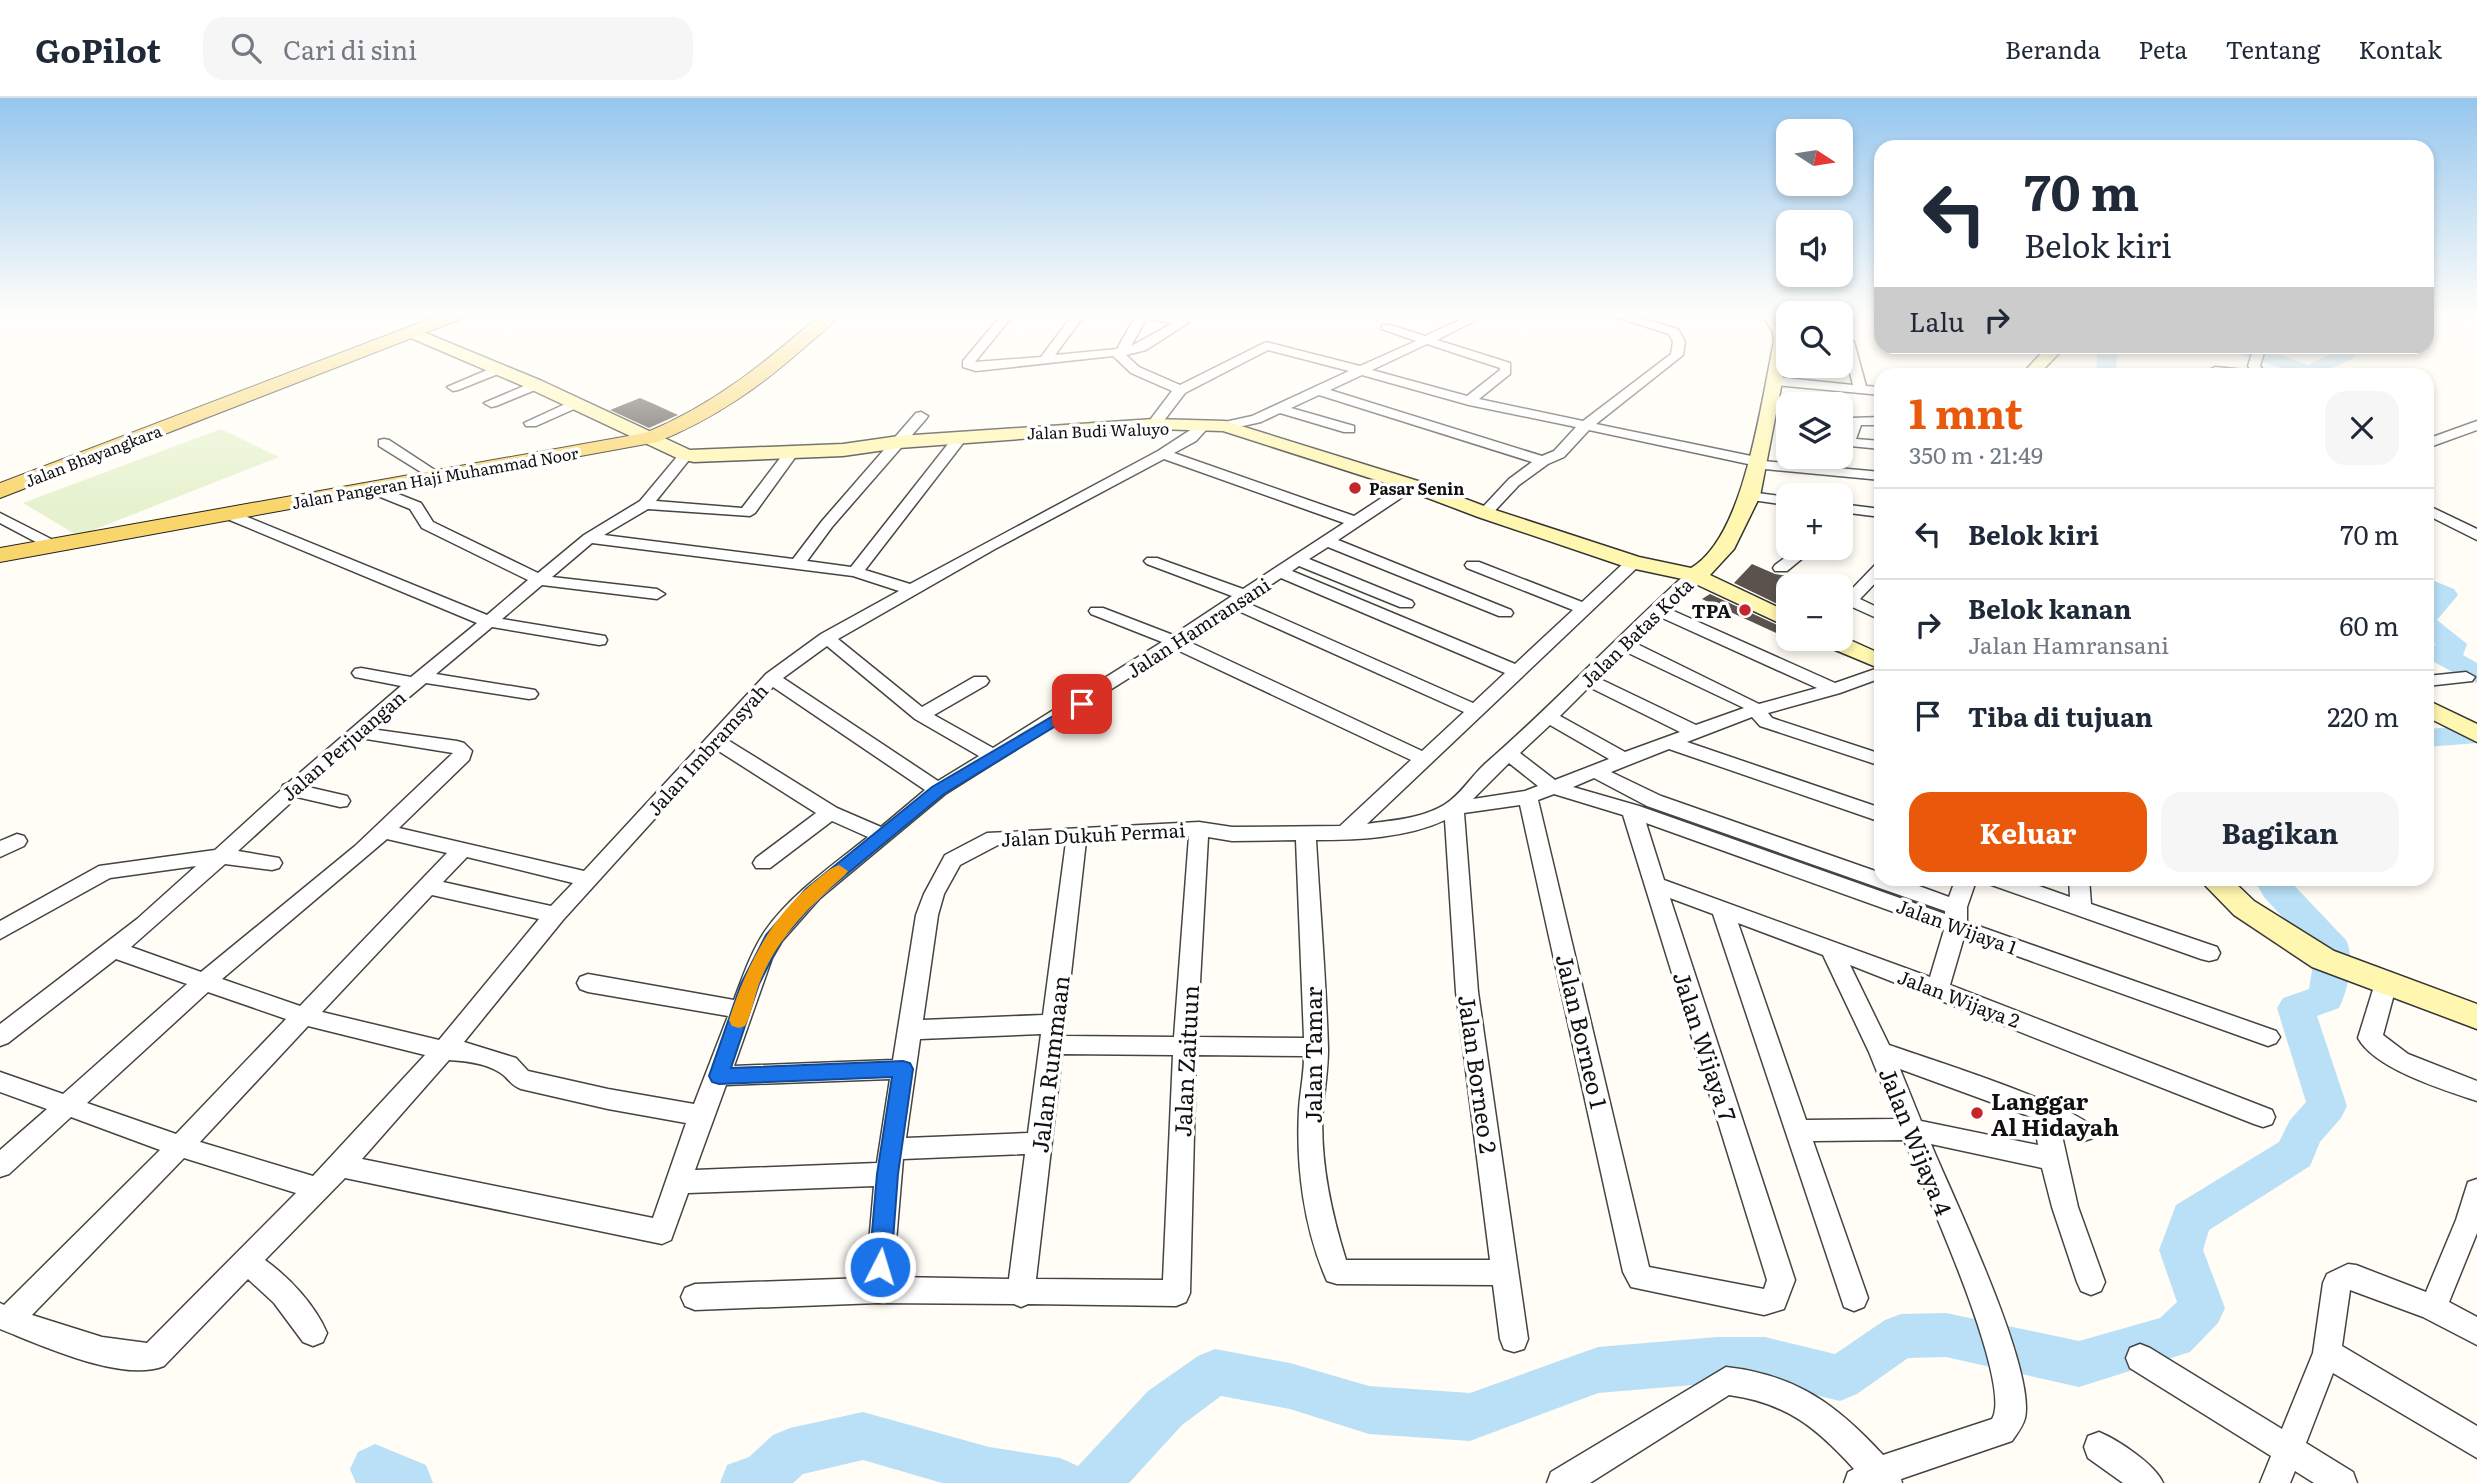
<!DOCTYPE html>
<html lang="id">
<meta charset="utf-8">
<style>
:root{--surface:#fff;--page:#f6f6f7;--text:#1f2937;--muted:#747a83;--line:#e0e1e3;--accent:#ea580c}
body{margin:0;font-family:Literata,serif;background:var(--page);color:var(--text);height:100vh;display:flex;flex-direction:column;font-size:26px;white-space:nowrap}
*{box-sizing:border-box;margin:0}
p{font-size:23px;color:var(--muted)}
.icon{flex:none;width:38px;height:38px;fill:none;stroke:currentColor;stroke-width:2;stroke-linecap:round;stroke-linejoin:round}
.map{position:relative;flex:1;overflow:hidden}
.details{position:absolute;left:1874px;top:270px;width:560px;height:518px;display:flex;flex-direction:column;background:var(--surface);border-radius:21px;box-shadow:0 4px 10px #0003}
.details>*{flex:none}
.banner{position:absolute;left:1874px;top:42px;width:560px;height:214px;border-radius:21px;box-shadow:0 4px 10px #0003;background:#fff;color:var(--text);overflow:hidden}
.needle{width:46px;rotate:102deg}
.buttons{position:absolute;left:1776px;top:21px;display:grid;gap:14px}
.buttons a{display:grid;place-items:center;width:77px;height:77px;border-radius:14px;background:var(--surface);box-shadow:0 4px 10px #0003;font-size:35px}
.pin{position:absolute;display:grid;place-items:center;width:60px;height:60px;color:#fff;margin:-30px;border-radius:14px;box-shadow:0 4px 10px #0006}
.me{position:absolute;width:77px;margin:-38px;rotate:5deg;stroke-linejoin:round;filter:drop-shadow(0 0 5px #0008)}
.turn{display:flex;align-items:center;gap:24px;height:147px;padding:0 35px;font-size:32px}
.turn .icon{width:91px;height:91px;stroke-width:2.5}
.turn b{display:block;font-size:49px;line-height:60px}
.then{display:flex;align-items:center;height:66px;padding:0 35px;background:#0003;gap:14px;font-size:26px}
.round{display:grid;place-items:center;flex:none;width:74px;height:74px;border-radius:21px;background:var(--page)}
.head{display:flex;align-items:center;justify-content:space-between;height:119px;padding:0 35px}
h1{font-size:42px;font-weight:700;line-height:52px;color:var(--accent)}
.cta{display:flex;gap:14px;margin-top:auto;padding:14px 35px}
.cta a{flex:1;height:80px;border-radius:21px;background:var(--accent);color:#fff;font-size:28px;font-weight:700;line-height:80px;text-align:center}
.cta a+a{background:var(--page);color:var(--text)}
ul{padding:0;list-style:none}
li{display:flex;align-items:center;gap:21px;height:91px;padding:0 35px;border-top:2px solid var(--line)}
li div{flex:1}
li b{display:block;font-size:26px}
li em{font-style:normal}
header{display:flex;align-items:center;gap:42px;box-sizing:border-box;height:98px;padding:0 35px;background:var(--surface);border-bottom:2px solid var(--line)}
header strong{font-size:33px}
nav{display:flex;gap:38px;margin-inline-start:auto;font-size:24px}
.search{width:490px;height:63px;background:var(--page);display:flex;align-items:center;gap:18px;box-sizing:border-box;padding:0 24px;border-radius:21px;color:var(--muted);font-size:26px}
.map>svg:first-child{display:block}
.pitch{fill:#e6f2cf}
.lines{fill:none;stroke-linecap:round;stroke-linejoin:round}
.river{fill:#b9e0f7;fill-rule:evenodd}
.building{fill:#5a524d}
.street-casing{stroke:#444;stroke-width:3}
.secondary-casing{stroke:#333;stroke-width:3}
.primary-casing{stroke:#222;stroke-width:2}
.street{fill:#fff;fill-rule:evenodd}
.secondary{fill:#fff6b0;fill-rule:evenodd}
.primary{fill:#f9d66b;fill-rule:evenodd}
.route{fill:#1a73e8;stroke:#114b97;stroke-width:2}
.slow{fill:#f59e0b}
.poi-dot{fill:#c4262e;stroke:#fff;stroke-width:2.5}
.labels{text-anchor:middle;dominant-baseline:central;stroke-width:7;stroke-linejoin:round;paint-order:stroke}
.far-street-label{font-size:16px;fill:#111;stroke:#fff}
.far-poi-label{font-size:16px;font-weight:bold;fill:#111;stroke:#fff;text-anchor:start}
.poi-label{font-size:19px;font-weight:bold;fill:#111;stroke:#fff;text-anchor:end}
.street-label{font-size:19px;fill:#111;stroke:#fff}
.near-street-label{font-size:23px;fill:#111;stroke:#fff}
.near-poi-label{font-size:23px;font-weight:bold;fill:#111;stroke:#fff;text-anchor:start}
</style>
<header>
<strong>GoPilot</strong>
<div class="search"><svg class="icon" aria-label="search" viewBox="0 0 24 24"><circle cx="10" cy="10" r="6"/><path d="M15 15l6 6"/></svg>Cari di sini</div>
<nav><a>Beranda</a><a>Peta</a><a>Tentang</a><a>Kontak</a></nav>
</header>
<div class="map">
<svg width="2477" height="1385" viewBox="0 0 2477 1385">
<rect width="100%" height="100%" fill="#fffdf5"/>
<polygon class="pitch" points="221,331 279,359 78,438 23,405"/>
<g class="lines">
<g class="river">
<polygon points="2427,215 2477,215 2477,221 2427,226"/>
<polygon points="2098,248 2118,248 2116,276 2096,276"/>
<polygon points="2225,248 2255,248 2308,267 2333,255 2327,248 2348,248 2355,257 2352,261 2320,276 2297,276 2228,252"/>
<polygon points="2427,480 2454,491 2458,497 2437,522 2467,546 2463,557 2477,565 2477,585 2467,582 2427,560 2428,549 2436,547 2427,540"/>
<polygon points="2477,627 2477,645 2427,649 2427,631"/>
<path d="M2253,780h34l59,62c9,17 2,51 -7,68l-22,8 30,90 -6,12 -21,24 -10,24 -101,64 -6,20 22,58 -7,15 -28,29 -111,35 -133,-30 -38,1 -51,36 -17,7 -75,-18h-48l-119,10 -128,48 -101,-7 -79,-25 -69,-13 -39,29 -53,58h-187l-79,-23 -60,14 -10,9h-73l7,-18 22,-8 24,-22 17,-7 73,-16 126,35 71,11 18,8 70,-75 50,-35 17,-7 75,14 79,23 101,7 128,-46 119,-10h48l70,17 50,-34 16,-6 45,-1 133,28 81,-23 17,-16 -18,-52 17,-45 103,-63 11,-22 16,-18 -29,-94 6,-10 26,-9 6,-37 -51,-55z"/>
<polygon points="375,1346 426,1367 433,1385 356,1385 350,1371 358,1354"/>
</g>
</g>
<g class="building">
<polygon points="640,300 654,306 678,317 649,330 610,312"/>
<polygon points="1752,466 1775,476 1788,478 1788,511 1734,485"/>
<polygon points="1710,496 1788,532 1788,534 1783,538 1702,501"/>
</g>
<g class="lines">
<g class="street-casing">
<g id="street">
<polygon points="425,215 442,215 453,220 447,223"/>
<path d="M1003,215h12l-40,49 66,-5 33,-44h12l-31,42 62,-6 18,-32 -9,-4h27l35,6v4l-42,27 -20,5 13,12 41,18 86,-43 94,24 56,-25 -34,-12v-4h8l35,11 50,-23h15l-53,27 73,23v11l-31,25 104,22 88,-67 2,-12 -4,-8 -66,-21h17l58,16 7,13 -2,13 -87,69 160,33 7,4 118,11v8l-126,-12 -7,-4 -159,-34 -25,27 -16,7 -29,21 -29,31h-10l-2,-3 2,-3 29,-31 23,-17 -213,-67 -28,13 63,18v6h-10l-64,-19 -19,9 -36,8 -7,-4 2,-3 32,-7 97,-45 -81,-21 -83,43 -26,34 -5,1 -7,-4 25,-33 -41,-18 -18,-17 -137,15 -13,-4v-6zM1146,221l27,4 -42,23zM1427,246l73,24v2l-33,26 -95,-26zM1362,277l107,30 107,22 -22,24 -12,5 -212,-66z"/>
<polygon points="1848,240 1854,244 1866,288 1881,289 1881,297 1776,287 1770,283 1776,279 1853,287 1842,244"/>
<polygon points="2250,248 2263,248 2265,251 2260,268 2266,276 2254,276 2248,268 2253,252"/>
<polygon points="499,267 503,268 503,274 458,292 453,293 447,289"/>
<polygon points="2215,269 2246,272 2252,276 2201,276"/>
<polygon points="536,283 540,284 540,290 496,308 491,309 484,305"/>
<polygon points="576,301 583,305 581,308 536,328 526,328 524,325"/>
<path d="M921,314l7,4 -2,3 -94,108 -25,34 44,6 104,-132 5,-1 7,4 -102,132 45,14 248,-133 43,-28 5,1v6l-10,11 -22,12 180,63 52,-34h10v6l-78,52 173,70 2,3 -2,3h-12l-171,-69 -19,12 103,42 2,3 -2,3h-12l-101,-41 -7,5 223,93 58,-54 -106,-42 -2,-3 2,-3h12l103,40 46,-43h12l2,3 -2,3 -273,259c27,-4 53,-5 77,-19 16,-9 28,-30 42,-42 70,-61 133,-129 202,-191h12l2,3 -35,33 168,75 46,-16v11l-41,15 -72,20 4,5 109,36v12l-121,-40 -8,-9 -65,25 194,66v14l-212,-73 -58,23 50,24 220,77v5h16l52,19 7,-19h21l-10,29v15l309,109 4,6 -4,6 -8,3 -304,-109 -14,48 322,125 3,7 -3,7 -9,3 -9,-3 -404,-159 39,80c34,12 196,63 207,86l-3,7 -9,3 -23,-10 17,76 27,75 -4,9 -10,4 -10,-4 -4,-9 -25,-75 -10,-39 -111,-24c22,53 105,225 94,274 -2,8 -8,16 -13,23l-111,38 1,4h-58l4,-11 6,-3c-38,-42 -68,-66 -125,-74l-139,88h-43l4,-11 175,-105c70,8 110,37 157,88l109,-36c22,-35 -70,-235 -88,-279l-91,1 55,157 -4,9 -10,4 -10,-4 -131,-393 -43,-16 125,382 -11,29 -20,6 -133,-28 -8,-15 -103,-467 -56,8 14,179 50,347 -4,10 -10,3 -10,-3 -4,-10 -7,-54 -156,-1 -10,-3c-23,-52 -31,-114 -28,-171 1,-18 5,-35 5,-54l-108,-1 -6,238 -4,9 -10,4 -148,-2 -7,3 -7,-3 -136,-1 -183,7 -10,-4 -4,-9 4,-9 10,-4 171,-6 8,-92 -186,7 -17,47 -9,4 -317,-66 -80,82c25,18 50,45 62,73l-4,9 -10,4 -10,-4 -29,-39 -26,-24 -84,87c-42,17 -123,-21 -164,-37v-26l4,2 156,-155 -89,-33 -62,57 -9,3v-27l47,-41 -47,-17v-20l63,22 124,-110 -71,-25 -108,84 -8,3v-22l137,-105 59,-53 -86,12 -110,61v-18l99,-55 116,-16 66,-60 2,-5 5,-2 113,-97 -46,-9 -3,-4 3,-4 6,-1 50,9 66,-54 -257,-107 -2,-3 2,-3h10l257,105 41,-35 -106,-52 -12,-19 -47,-19 -2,-3 2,-3h10l48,19 12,19 105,51 46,-38 56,-34 41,-49 5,-1 7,4 -37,46 86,7 45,-59 5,-1 7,4 -44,61 -5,3 -102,-7 -44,26 189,24 29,-38 94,-108zM1164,361l180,64 -101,66 -86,-31h-10l-3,3 3,3 85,32 -59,39 -70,-27h-12l-2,3 2,3 71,28 -169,106 -59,-33 52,-30 3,-4 -3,-4h-12l-52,30 -84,-68 157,-90zM592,445l261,33 46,15 -78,43 -55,40 -182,197 -185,-43 70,-68 3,-9 -8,-8 -7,-2 -86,-12 55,-46 103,16 6,-1 3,-4 -3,-4 -6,-1 -93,-15 56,-47 107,18 6,-1 2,-4 -2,-4 -6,-1 -97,-16 40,-34 115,14 8,-5 -8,-5 -105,-12zM1281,480l224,95 -32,30 -228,-101zM1234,511l230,103 -42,39 -235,-110zM1658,518l159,72 -58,16 -126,-62zM827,548l88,73 64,37 -41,25 -155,-103zM1175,551l236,111 -71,66 -108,1 -33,-5 -212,11 -42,22 -21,39 -8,21 -23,145 -159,6 38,-108 10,-17 38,-43 125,-104zM1624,553l120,57 -48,17 -98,-47zM773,589l152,103 -44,37 -44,-19 -111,-69zM1589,589l91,45 -55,20 -65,-36zM1550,627l59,34 -54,21 -35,-27zM360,640l93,15 -98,93 -154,126 -70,-25 94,-83 47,6 7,-2 3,-5 -3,-5 -41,-7 59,-54 43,10 7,-1 3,-5 -3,-5 -39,-9zM717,652l99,63 -60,45 -3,5 3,5h14l62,-47 36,16c-35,28 -77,57 -103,94 -14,21 -22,45 -31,69l-146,-26 -8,3 -3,6 3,6 8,3 140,24 -34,88 -86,-15 -80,-18 -12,-13 -52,-16 99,-122zM1509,665l29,23 -13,5 -52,8zM1594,680l53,28 298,105v3l-306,-108 -66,-19zM1554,696l69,21 144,465 -3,9 -115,-22 -111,-467zM1445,722l11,172 34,268h-144c-15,-48 -27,-102 -23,-153 2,-20 5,-38 5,-58 -2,-70 -8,-140 -12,-209 42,0 91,-2 129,-20zM1646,725l298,107 -14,47 -266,-97zM1189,738l-15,201 -110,-1 22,-195zM1208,739l24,4 64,-1 8,198 -107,-1zM387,741l60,14 -147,153 -78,-27zM1066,744l-23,173 -120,5 15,-105 6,-21 16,-29 38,-20zM467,759l106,26 -22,23 -108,-24zM432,797l107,24 -100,121 -117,-28zM1738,825l85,32 46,97 27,67 -90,1zM208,894l78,27 -110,115 -89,-31zM308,928l117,29 -112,121 -113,-34zM1041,936l-13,99 -122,5 14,-99zM1062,956l111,1 -10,225 -127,-1zM449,962c16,1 36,3 50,12 9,5 11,13 22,17l87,20 78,14 -33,95 -291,-59zM1900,971l134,49 4,27 -117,-24zM890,981l-13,84 -182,7 31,-85zM1025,1056l-16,125 -116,-2 10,-118zM184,1060l112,35 -149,150 -45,-6 -70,-22z"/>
<polygon points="1881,319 1881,327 1861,327 1856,341 1881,343 1881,351 1850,348 1841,351 1841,342 1851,320"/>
<polygon points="2477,323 2477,332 2427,350 2427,341"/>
<polygon points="384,341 389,342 444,378 437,382 432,381 379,348 379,342"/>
<polygon points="1750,394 1788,399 1788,407 1745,401 1743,398"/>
<polygon points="1841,406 1881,411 1881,419 1841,414"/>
<polygon points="2427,407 2477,431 2477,442 2427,417"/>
<polygon points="0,415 59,445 62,448 54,453 49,451 0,425"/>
<polygon points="1798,450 1815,450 1787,473 1775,473 1773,470 1775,467"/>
<polygon points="1881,465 1881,479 1860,501 1881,511 1881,522 1841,504 1841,493 1848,495 1875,467"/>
<polygon points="2466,574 2475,579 2472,583 2427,588 2427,578"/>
<polygon points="17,736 24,738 27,743 24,748 0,759 0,743"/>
<polygon points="1983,780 2017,780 2070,799 2069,780 2089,780 2091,806 2217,849 2220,855 2217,861 2209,863 2201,861 1986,785"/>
<path d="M2386,876l8,3 3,6 -14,52 25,19 69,27v20c-33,-11 -102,-32 -119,-63l17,-55 3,-6z"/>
<polygon points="2477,1081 2477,1135 2449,1204 2477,1219 2477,1247 2423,1219 2350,1192 2342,1248 2477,1328 2477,1360 2333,1275 2306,1345 2353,1374 2357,1385 2314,1385 2295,1373 2290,1385 2260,1385 2271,1358 2130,1270 2126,1260 2130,1250 2140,1246 2150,1250 2282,1331 2313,1255 2323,1185 2327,1176 2348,1166 2356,1167 2426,1194 2456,1122 2468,1084"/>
<path d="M2099,1334c19,8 56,32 64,51h-40l-35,-25 -4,-11 4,-11z"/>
</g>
</g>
<g class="secondary-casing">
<g id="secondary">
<path d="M1761,215h16l11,18v20l-28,145 -26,53 -24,26 78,37v15l-101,-47 -61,-13 -148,-50 -74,-28 -181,-58 -69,-2 -255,19 -56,8 -149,6 -15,-3 -149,-70 -126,-54 -2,-3 8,-5 6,2 126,52 148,69 153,-6 56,-8 255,-17 71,2 193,60 74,28 147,48 52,11c54,-31 70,-167 83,-226l-1,-10z"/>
<polygon points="2048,248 2066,248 2039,276 2022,276"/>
<polygon points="1841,538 1881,556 1881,571 1821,546 1818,541 1841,541"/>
<polygon points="2427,602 2477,626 2477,644 2427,619"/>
<polygon points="2198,780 2230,780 2254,803 2334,853 2477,906 2477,931 2312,869 2234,817"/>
</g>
</g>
<g class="primary-casing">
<g id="primary">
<polygon points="445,215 469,215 466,219 0,400 0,385"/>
<path d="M822,215h19c-9,13 -24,23 -35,33 -46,41 -92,73 -149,96l-657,120v-14l645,-115c69,-28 122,-72 177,-120z"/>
</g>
</g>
<use href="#street" class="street"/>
<use href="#secondary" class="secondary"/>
<use href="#primary" class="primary"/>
</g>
<linearGradient id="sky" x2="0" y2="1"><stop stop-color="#95c6ee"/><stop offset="0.53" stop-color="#fffefa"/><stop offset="1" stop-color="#fffefa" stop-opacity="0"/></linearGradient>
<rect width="2477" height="409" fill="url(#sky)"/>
<polygon class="route" points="1082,601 1087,602 1089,606 1087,609 944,696 819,799 782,841 759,886 731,970 903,963 910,965 913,971 898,1076 891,1169 888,1176 880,1179 872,1176 869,1169 877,1076 892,979 719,986 712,984 709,978 741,886 766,837 806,791 932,689"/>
<path class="slow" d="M839,767l9,6 -3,4c-36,31 -69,64 -86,109 -5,14 -7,29 -14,42l-6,2 -7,-2 -3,-6c17,-52 40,-101 84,-137 8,-6 16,-15 26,-18z"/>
<g class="poi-dot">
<circle cx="1355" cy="390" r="7"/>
<circle cx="1745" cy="512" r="7"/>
<circle cx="1977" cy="1015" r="7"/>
</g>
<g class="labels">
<g class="far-street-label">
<text transform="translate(1098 332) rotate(-2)">Jalan Budi Waluyo</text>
<text transform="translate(93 357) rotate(-21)">Jalan Bhayangkara</text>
<text transform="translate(435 379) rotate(-10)">Jalan Pangeran Haji Muhammad Noor</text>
</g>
<g class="far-poi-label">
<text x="1369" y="390">Pasar Senin</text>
</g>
<g class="poi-label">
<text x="1731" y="512">TPA</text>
</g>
<g class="street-label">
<text transform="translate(1198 529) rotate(-33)">Jalan Hamransani</text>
<text transform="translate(1636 534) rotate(-44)">Jalan Batas Kota</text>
<text transform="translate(343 647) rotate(-41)">Jalan Perjuangan</text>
<text transform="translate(707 651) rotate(-48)">Jalan Imbramsyah</text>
<text transform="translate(1093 736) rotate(-3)">Jalan Dukuh Permai</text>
<text transform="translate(1957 828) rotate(20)">Jalan Wijaya 1</text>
<text transform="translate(1959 900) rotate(21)">Jalan Wijaya 2</text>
</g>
<g class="near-street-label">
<text transform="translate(1583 933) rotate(77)">Jalan Borneo 1</text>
<text transform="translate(1706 948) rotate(72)">Jalan Wijaya 7</text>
<text transform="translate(1312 957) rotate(-90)">Jalan Tamar</text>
<text transform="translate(1185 963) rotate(-87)">Jalan Zaituun</text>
<text transform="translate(1049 966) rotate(-83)">Jalan Rummaan</text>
<text transform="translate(1479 976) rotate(82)">Jalan Borneo 2</text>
<text transform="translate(1917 1043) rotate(68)">Jalan Wijaya 4</text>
</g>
<g class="near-poi-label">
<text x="1991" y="1002">Langgar<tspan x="1991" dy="26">Al Hidayah</tspan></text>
</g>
</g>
</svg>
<div class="buttons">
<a><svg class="needle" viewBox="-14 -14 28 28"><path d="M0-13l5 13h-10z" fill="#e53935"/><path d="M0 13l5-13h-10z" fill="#747a83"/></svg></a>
<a><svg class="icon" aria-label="sound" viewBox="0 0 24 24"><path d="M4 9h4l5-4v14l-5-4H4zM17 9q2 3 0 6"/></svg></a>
<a><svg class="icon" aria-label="search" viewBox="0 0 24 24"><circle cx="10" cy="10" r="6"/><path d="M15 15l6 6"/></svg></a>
<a><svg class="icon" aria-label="layers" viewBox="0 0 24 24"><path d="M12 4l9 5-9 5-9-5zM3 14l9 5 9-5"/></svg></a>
<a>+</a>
<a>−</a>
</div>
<div class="pin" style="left:1082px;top:606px;background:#d93025"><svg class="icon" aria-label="arrive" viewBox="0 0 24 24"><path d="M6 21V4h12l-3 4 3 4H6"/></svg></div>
<svg class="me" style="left:880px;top:1169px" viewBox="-20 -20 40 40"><circle r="17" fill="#1a73e8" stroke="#fff" stroke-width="3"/><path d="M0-11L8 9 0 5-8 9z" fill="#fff"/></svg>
<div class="banner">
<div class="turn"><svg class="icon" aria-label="left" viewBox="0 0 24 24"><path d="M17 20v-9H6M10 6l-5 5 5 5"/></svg><div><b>70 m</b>Belok kiri</div></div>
<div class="then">Lalu<svg class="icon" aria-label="right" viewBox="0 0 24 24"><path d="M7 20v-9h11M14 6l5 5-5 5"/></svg></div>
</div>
<section class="details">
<div class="head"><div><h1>1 mnt</h1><p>350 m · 21:49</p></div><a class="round"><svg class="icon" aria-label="close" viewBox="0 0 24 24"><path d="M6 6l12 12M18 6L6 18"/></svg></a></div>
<ul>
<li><svg class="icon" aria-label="left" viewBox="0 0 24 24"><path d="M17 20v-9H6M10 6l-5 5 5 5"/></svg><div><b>Belok kiri</b></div><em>70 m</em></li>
<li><svg class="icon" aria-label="right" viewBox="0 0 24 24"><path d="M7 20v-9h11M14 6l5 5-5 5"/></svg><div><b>Belok kanan</b><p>Jalan Hamransani</p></div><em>60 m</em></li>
<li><svg class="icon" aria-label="arrive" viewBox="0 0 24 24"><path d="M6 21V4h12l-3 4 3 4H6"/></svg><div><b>Tiba di tujuan</b></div><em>220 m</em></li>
</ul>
<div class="cta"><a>Keluar</a><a>Bagikan</a></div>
</section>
</div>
